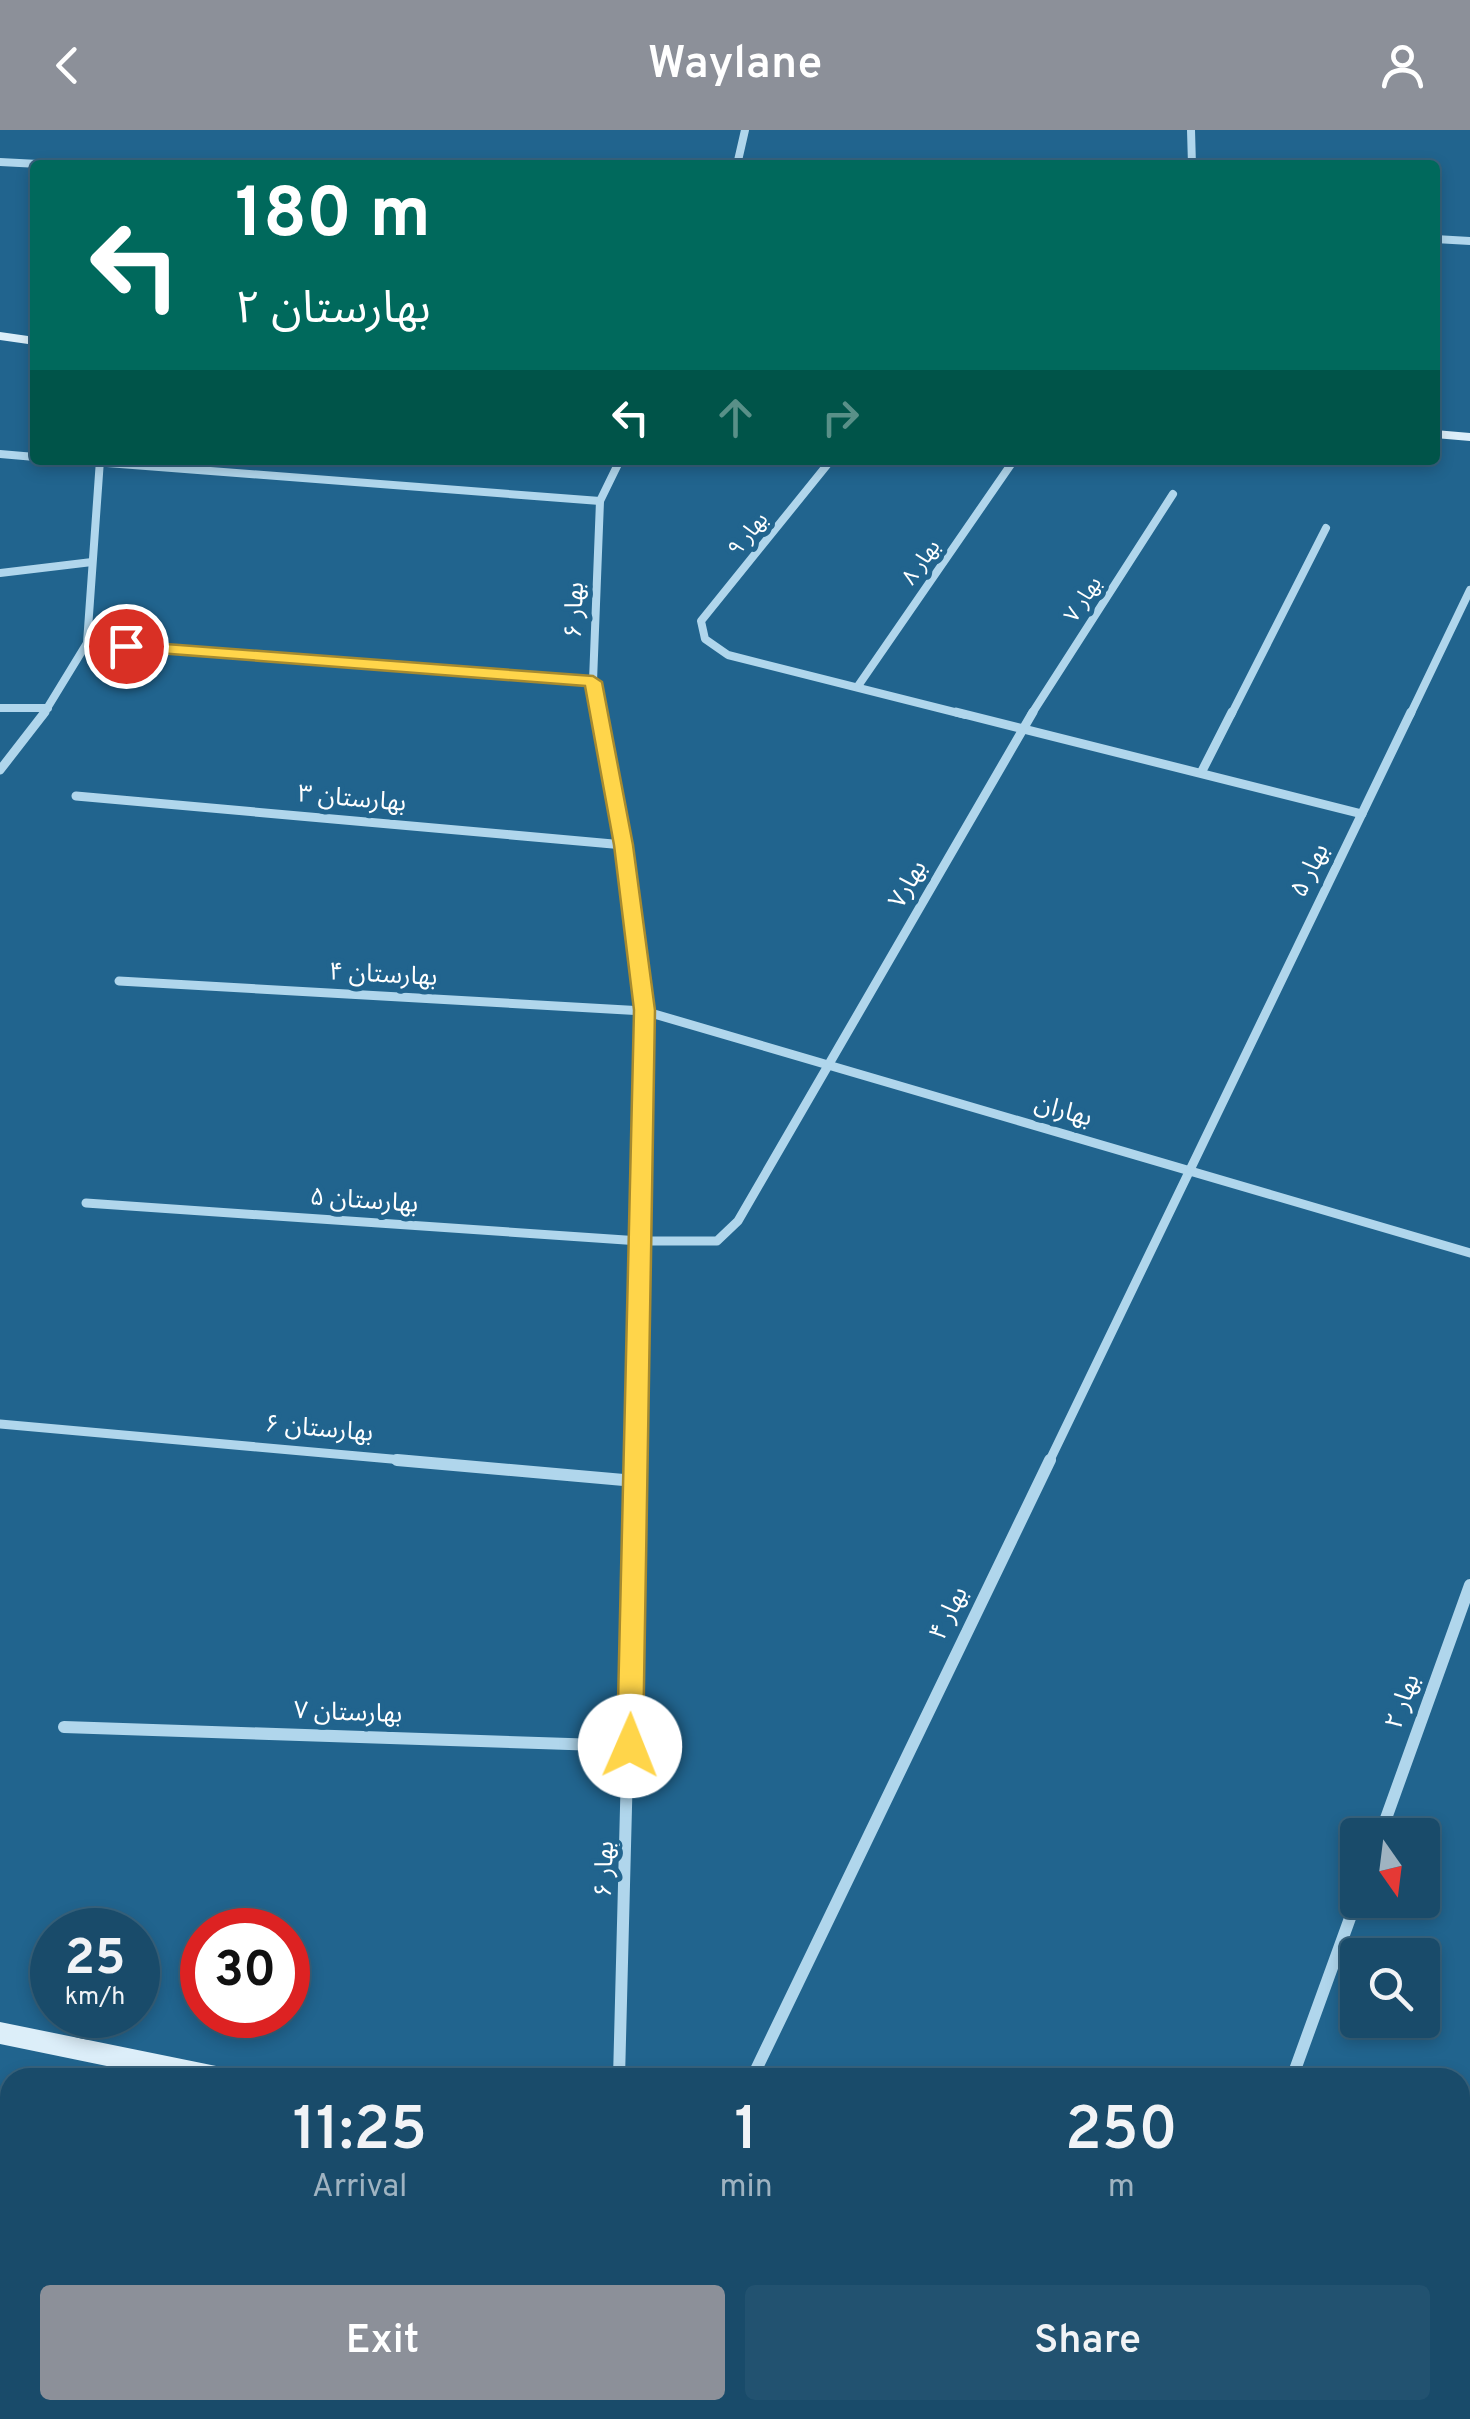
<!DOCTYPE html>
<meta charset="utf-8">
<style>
:root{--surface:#194b6a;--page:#225270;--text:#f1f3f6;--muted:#9fb3c1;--line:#37637e;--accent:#8c9099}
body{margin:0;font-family:Overpass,"Noto Sans Arabic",sans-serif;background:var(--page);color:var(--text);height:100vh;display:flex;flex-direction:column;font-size:38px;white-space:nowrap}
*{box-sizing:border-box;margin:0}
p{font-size:32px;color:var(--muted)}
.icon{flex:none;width:55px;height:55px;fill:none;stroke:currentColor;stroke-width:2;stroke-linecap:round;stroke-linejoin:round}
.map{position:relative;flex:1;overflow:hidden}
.panel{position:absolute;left:0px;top:1938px;width:1470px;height:352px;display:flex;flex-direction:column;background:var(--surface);border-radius:30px 30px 0 0;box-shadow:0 5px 15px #0003,0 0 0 2px var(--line)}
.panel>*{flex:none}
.hud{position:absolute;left:30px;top:30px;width:1410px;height:305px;border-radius:10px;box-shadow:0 5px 15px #0003,0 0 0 2px var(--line);background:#00695c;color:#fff;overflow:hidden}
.needle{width:65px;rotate:166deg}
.tools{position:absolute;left:1340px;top:1688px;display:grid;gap:20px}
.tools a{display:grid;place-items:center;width:100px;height:100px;border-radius:10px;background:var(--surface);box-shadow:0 5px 15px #0003,0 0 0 2px var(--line);font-size:50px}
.speed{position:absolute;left:30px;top:1778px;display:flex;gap:20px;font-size:50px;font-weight:700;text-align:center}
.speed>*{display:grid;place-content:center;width:130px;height:130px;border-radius:50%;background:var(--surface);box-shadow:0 5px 15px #0003,0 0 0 2px var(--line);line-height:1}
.speed small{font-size:25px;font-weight:400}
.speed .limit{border:15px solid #d22;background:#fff;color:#111}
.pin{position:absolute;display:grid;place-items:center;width:85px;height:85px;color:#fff;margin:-42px;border:5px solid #fff;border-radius:50%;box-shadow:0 2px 10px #0007}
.me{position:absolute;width:110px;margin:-55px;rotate:1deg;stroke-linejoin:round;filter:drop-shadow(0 0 8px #0008)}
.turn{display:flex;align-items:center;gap:35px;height:210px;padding:0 40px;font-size:45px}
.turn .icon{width:130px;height:130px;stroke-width:2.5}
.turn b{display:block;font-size:70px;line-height:85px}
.lanes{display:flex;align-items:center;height:95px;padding:0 40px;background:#0003;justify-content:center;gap:50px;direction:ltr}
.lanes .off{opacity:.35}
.eta{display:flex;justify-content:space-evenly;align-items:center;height:170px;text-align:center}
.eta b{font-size:60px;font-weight:600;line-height:70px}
.action{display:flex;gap:20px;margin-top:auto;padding:20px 40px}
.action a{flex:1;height:115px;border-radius:10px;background:var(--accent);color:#fff;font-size:40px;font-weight:600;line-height:115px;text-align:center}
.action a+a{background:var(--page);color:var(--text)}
header{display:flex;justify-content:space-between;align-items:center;height:130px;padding:0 40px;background:var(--accent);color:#fff;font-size:45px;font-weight:600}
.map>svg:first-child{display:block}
.green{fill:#327eaa}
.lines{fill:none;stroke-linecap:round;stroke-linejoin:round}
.path{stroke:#b0d6ec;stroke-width:8;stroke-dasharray:6 9;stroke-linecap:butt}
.street-far2{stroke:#b0d6ec;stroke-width:8}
.street-far1{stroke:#b0d6ec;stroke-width:9}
.street{stroke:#b0d6ec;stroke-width:12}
.secondary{fill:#dceef9;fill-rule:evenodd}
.route{fill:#ffd54a;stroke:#a68a30;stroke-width:2.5}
.labels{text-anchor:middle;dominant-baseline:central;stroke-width:10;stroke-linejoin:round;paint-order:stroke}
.far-street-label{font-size:22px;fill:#fff;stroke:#21648e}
.street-label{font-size:25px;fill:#fff;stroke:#21648e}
</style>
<header><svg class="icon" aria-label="back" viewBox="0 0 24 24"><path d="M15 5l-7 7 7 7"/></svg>Waylane<svg class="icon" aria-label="person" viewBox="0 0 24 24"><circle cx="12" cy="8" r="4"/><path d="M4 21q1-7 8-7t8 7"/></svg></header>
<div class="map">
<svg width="1470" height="2289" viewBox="0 0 1470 2289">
<rect width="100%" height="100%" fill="#21648e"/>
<polygon class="green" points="727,2280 1267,2280 1266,2289 725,2289"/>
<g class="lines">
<g class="path">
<polyline points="924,2280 940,2289"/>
<polyline points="1130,2289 1136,2280"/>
</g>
<g class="street-far2">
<polyline points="1191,0 1192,35"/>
<polyline points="0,32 58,35"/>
<polyline points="737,35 745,0"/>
<polyline points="1435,109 1470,111"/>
<polyline points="0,324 35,327"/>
<polyline points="68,330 600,371"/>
<polyline points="831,330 701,491 705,509 728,525 966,585"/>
<polyline points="0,443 92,432"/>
<polyline points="87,513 593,551"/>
<polyline points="858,556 1014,330"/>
<polyline points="0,578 48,578"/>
<polyline points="43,585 87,513 100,330"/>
<polyline points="599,585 593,551 600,371 620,330"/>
<polyline points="1031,585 1173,364"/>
<polyline points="1231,585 1326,398"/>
<polyline points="1410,585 1470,460"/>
</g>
<g class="street-far1">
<polyline points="599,582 624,715 644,881 635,1332"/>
<polyline points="956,582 1362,684"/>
<polyline points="0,640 45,582"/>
<polyline points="1202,641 1232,582"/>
<polyline points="76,666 624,715"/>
<polyline points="119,851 644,881 1470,1123"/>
<polyline points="86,1073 640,1111 717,1111 738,1091 1033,582"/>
<polyline points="0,1294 425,1332"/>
<polyline points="1049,1332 1411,582"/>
</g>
<g class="street">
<polyline points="397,1330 635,1351"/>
<polyline points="64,1597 630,1616"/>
<polyline points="1380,1705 1470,1455"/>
<polyline points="619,1948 635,1330"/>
<polyline points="752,1948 1050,1330"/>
<polyline points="1292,1948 1358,1766"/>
<polyline points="653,2289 655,2280"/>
</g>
<g class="secondary">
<polygon points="0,202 35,207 35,215 0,210"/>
<polygon points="1435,300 1470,303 1470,311 1435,308"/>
<polygon points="0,1892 221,1937 230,1940 233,1948 165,1948 0,1914"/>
<polygon points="1460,2185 1470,2187 1470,2211 1460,2209"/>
</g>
</g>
<polygon class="route" points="126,511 593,546 602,552 633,715 655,880 643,1616 639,1624 630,1627 621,1624 617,1616 634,880 614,715 585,556 119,520 119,513"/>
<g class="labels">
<g class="far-street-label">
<text transform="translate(749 405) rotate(-51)">بهار ۹</text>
<text transform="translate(922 433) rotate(-55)">بهار ۸</text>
<text transform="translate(1084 470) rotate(-57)">بهار ۷</text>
</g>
<g class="street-label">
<text transform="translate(576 480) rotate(-88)">بهار ۶</text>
<text transform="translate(352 670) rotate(5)">بهارستان ۳</text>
<text transform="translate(1311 741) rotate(-64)">بهار ۵</text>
<text transform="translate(909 755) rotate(-60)">بهار۷</text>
<text transform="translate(383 846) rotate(3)">بهارستان ۴</text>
<text transform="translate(1063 982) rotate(16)">بهاران</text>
<text transform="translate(364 1072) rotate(4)">بهارستان ۵</text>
<text transform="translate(319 1300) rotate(5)">بهارستان ۶</text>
<text transform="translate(950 1484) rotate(-64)">بهار ۴</text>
<text transform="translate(1404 1572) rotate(-70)">بهار ۲</text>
<text transform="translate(348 1584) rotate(2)">بهارستان ۷</text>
<text transform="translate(606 1739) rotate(-88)">بهار ۶</text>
</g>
</g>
</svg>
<div class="tools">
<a><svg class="needle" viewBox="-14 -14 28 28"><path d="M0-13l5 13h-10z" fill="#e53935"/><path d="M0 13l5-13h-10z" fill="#9fb3c1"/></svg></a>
<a><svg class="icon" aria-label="search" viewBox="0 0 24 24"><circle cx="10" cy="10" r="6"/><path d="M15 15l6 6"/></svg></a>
</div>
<div class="speed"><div>25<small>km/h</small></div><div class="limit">30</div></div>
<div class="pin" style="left:126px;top:516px;background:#d93025"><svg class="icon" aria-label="arrive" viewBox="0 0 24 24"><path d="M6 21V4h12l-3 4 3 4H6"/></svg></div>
<svg class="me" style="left:630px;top:1616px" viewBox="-20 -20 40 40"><circle r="19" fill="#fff"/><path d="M0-13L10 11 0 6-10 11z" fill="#ffd54a"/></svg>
<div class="hud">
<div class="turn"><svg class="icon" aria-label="left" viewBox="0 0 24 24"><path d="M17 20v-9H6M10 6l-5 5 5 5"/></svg><div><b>180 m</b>بهارستان ۲</div></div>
<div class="lanes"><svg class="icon" aria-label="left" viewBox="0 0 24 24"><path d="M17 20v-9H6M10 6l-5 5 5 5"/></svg><svg class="icon off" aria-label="ahead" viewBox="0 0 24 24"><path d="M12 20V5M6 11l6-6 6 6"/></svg><svg class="icon off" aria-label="right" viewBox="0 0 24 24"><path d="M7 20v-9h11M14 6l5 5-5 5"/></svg></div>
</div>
<section class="panel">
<div class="eta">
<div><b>11:25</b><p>Arrival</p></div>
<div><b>1</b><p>min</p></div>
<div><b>250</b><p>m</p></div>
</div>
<div class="action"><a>Exit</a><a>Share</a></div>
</section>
</div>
